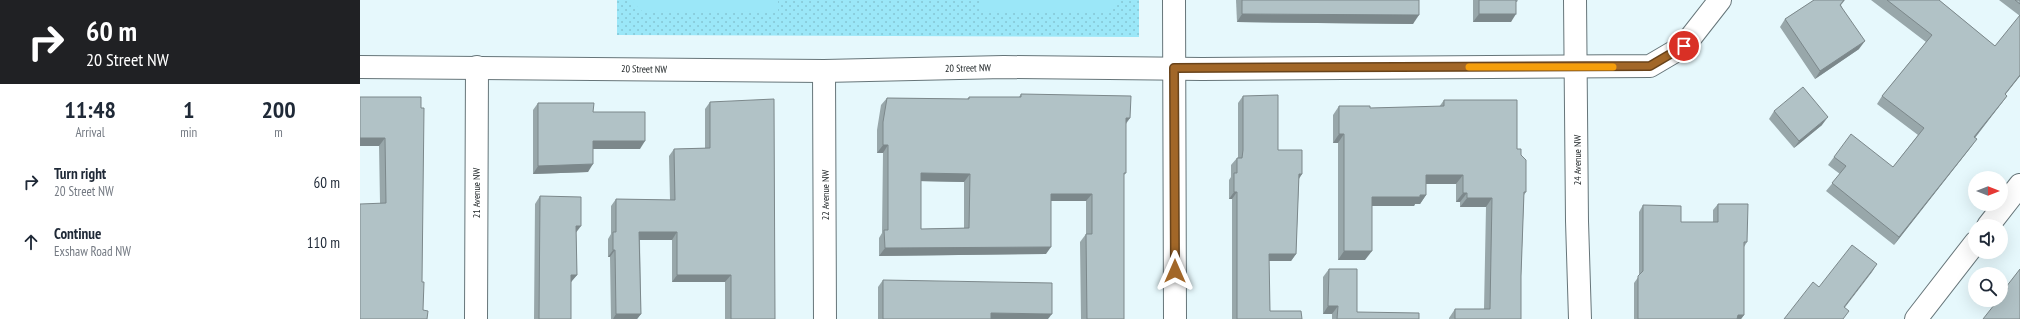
<!DOCTYPE html>
<style>
:root{--surface:#fff;--page:#f6f6f7;--text:#1f2937;--muted:#747a83}
body{margin:0;font-family:"PT Sans Narrow",sans-serif;background:var(--page);color:var(--text);height:100vh;display:flex;flex-direction:column;font-size:15px;white-space:nowrap}
*{box-sizing:border-box;margin:0}
p{font-size:13px;color:var(--muted)}
.icon{flex:none;width:22px;height:22px;fill:none;stroke:currentColor;stroke-width:2;stroke-linecap:round;stroke-linejoin:round}
.map{position:relative;flex:1;overflow:hidden}
.side{display:flex;flex-direction:column;background:var(--surface);width:360px}
.side>*{flex:none}
.banner{background:#202124;color:#fff;overflow:hidden}
.needle{width:26px;rotate:90deg}
.buttons{position:absolute;left:1608px;top:171px;display:grid;gap:8px}
.buttons a{display:grid;place-items:center;width:40px;height:40px;border-radius:50%;background:var(--surface);box-shadow:0 4px 16px #0002;font-size:20px}
.pin{position:absolute;display:grid;place-items:center;width:34px;height:34px;color:#fff;margin:-17px;border:2px solid #fff;border-radius:50%;box-shadow:0 1px 4px #0007}
.me{position:absolute;width:44px;margin:-22px;rotate:0deg;stroke-linejoin:round;filter:drop-shadow(0 0 3px #0008)}
.turn{display:flex;align-items:center;gap:14px;height:84px;padding:0 20px;font-size:18px}
.turn .icon{width:52px;height:52px;stroke-width:2.5}
.turn b{display:block;font-size:28px;line-height:34px}
.eta{display:flex;justify-content:space-evenly;align-items:center;height:68px;text-align:center}
.eta b{font-size:24px;font-weight:700;line-height:28px}
ul{padding:0;list-style:none}
li{display:flex;align-items:center;gap:12px;height:60px;padding:0 20px}
li div{flex:1}
li b{display:block;font-size:15px}
li em{font-style:normal}
main{display:flex;flex:1;min-height:0}
.map>svg:first-child{display:block}
.park{fill:url(#park-dots)}
.pitch{fill:#9be7f8}
.lines{fill:none;stroke-linecap:round;stroke-linejoin:round}
.minor-casing{stroke:#667579;stroke-width:24}
.minor{stroke:#fff;stroke-width:22}
.wall{fill:#98a7aa;fill-rule:evenodd}
.shaded-wall{fill:#7c888b}
.building{fill:#b1c2c6;stroke:#7c888b;fill-rule:evenodd}
.route-casing{stroke:#69431a;stroke-width:10}
.route{stroke:#a26728;stroke-width:7}
.slow{stroke:#f59e0b;stroke-width:7}
.labels{text-anchor:middle;dominant-baseline:central;stroke-width:3;stroke-linejoin:round;paint-order:stroke}
.street-label{font-size:10px;fill:#171d1f;stroke:#fff}
</style>
<main>
<section class="side">
<div class="banner">
<div class="turn"><svg class="icon" aria-label="right" viewBox="0 0 24 24"><path d="M7 20v-9h11M14 6l5 5-5 5"/></svg><div><b>60 m</b>20 Street NW</div></div>
</div>
<div class="eta">
<div><b>11:48</b><p>Arrival</p></div>
<div><b>1</b><p>min</p></div>
<div><b>200</b><p>m</p></div>
</div>
<ul>
<li><svg class="icon" aria-label="right" viewBox="0 0 24 24"><path d="M7 20v-9h11M14 6l5 5-5 5"/></svg><div><b>Turn right</b><p>20 Street NW</p></div><em>60 m</em></li>
<li><svg class="icon" aria-label="ahead" viewBox="0 0 24 24"><path d="M12 20V5M6 11l6-6 6 6"/></svg><div><b>Continue</b><p>Exshaw Road NW</p></div><em>110 m</em></li>
</ul>
</section>
<div class="map">
<svg width="1660" height="319" viewBox="0 0 1660 319">
<defs>
<pattern id="park-dots" width="8" height="8" patternUnits="userSpaceOnUse"><rect width="8" height="8" fill="#9be7f8"/><path d="M2 2h.1M6 6h.1" fill="none" stroke="#85c6d4" stroke-width="1.8" stroke-linecap="round"/></pattern>
</defs>
<rect width="100%" height="100%" fill="#e6f8fc"/>
<polygon class="park" points="257,0 779,0 779,37 257,35"/>
<g class="pitch">
<polygon points="270,0 418,0 418,12 282,11"/>
<polygon points="619,0 759,0 759,1 746,13 739,13 619,11"/>
</g>
<g class="lines">
<g class="minor-casing">
<g id="minor">
<polyline points="814,0 815,319"/>
<polyline points="1215,0 1217,221 1220,319"/>
<polyline points="0,67 464,71 644,67 842,69 1290,66 1324,46 1360,0"/>
<polyline points="464,71 465,319"/>
<polyline points="1628,226 1660,185"/>
<polyline points="116,319 117,67"/>
<polyline points="1556,319 1615,243"/>
</g>
</g>
<use href="#minor" class="minor"/>
</g>
<g class="wall">
<polygon points="876,0 1059,0 1053,24 877,22"/>
<polygon points="1113,0 1158,0 1157,2 1156,2 1151,22 1113,22"/>
<polygon points="1454,0 1485,0 1481,5 1499,49 1455,79 1420,27 1425,19"/>
<polygon points="1511,0 1579,0 1635,46 1660,16 1639,0 1660,0 1660,76 1645,95 1647,96 1641,104 1615,138 1611,147 1534,245 1466,191 1480,174 1468,165 1474,157 1533,167 1558,135 1517,104 1522,96 1566,42"/>
<path d="M661,94l109,24 -4,6v49l-2,2v144h-43l-1,-77 6,-8v-33h-35l-5,53 -167,2v-18l3,-5 1,-80h-6v-23l4,-25 6,-7 80,1 2,-2h50zM561,181l43,1v46l-43,1z"/>
<polygon points="883,96 918,150 942,174 939,179 936,254 931,261 909,261 910,311 942,319 872,319 872,199 869,199 869,180 871,177 871,165 877,158 878,158 878,103"/>
<polygon points="61,97 0,319 20,203 19,146 0,146"/>
<polygon points="1084,100 1157,149 1161,155 1166,192 1164,195 1161,276 1161,319 1089,319 1089,318 1095,309 1124,309 1126,207 1100,207 1100,202 1096,202 1096,184 1066,184 1066,195 1060,204 1055,204 1054,206 1012,206 1005,260 978,260 978,143 973,143 973,115 979,106 1010,108 1079,107"/>
<polygon points="350,102 415,319 365,319 365,282 312,282 312,240 280,240 281,314 277,319 251,319 250,257 248,257 248,239 251,234 251,206 256,199 310,200 309,156 314,149 345,148 345,109"/>
<polygon points="178,103 233,112 280,149 233,149 228,172 173,174 173,110"/>
<polygon points="1414,111 1462,125 1434,148 1409,119"/>
<polygon points="180,196 216,232 217,275 211,282 211,319 174,319 175,204"/>
<polygon points="1358,204 1387,242 1384,247 1384,315 1381,319 1274,319 1274,283 1279,276 1279,212 1283,205 1321,222 1353,222 1353,210"/>
<polygon points="969,269 997,312 1059,319 972,319 972,314 963,314 963,277"/>
<polygon points="1660,269 1660,319 1641,295"/>
<polygon points="523,280 688,319 518,319 518,287"/>
</g>
<g class="shaded-wall">
<polygon points="882,14 1059,15 1053,24 877,22"/>
<polygon points="1119,14 1156,14 1151,22 1113,22"/>
<polygon points="1505,41 1499,49 1455,79 1460,71"/>
<polygon points="1660,75 1660,76 1639,102 1645,94"/>
<polygon points="1647,96 1641,104 1609,145 1614,137"/>
<polygon points="1468,117 1462,125 1434,148 1439,141"/>
<polygon points="766,118 770,118 764,125"/>
<polygon points="979,134 984,134 978,143 973,143"/>
<polygon points="0,138 25,138 19,146 0,146"/>
<polygon points="1617,139 1611,147 1534,245 1539,237"/>
<polygon points="233,141 285,141 280,149 228,149"/>
<polygon points="523,145 528,145 523,153 517,153"/>
<polygon points="233,164 228,172 173,174 178,166"/>
<polygon points="561,173 610,174 604,182 555,181"/>
<polygon points="939,174 942,174 936,182"/>
<polygon points="1066,175 1103,175 1096,184 1060,184"/>
<polygon points="874,192 877,192 872,199 869,199"/>
<polygon points="1103,193 1107,193 1100,202 1096,202"/>
<polygon points="691,194 732,194 726,201 686,201"/>
<polygon points="1066,195 1060,204 1055,204 1054,206 1005,206 1012,197"/>
<polygon points="1107,198 1132,198 1126,207 1100,207"/>
<polygon points="216,226 221,226 215,234"/>
<polygon points="279,232 317,232 312,240 274,240"/>
<polygon points="691,247 686,254 519,256 525,248"/>
<polygon points="253,250 255,250 250,257 248,257"/>
<polygon points="984,251 1012,251 1005,260 978,260"/>
<polygon points="909,254 936,254 931,261 904,261"/>
<polygon points="1517,264 1512,272 1479,315 1484,307"/>
<polygon points="211,275 217,275 211,282 206,282"/>
<polygon points="317,275 371,275 365,282 312,282"/>
<polygon points="968,306 978,306 972,314 963,314"/>
<polygon points="631,313 692,314 688,319 626,319"/>
<polygon points="256,314 281,314 277,319 253,319"/>
<polygon points="1378,315 1384,315 1381,319 1375,319"/>
</g>
<g class="building">
<polygon points="882,0 1059,0 1059,15 882,14"/>
<rect x="1119" y="0" width="37" height="14"/>
<polygon points="1454,0 1484,0 1480,5 1505,41 1460,71 1425,19"/>
<polygon points="1527,0 1579,0 1635,46 1660,15 1660,75 1645,94 1647,96 1614,137 1617,139 1539,237 1472,183 1486,166 1474,157 1491,134 1533,167 1564,128 1522,96 1572,35"/>
<polygon points="1655,0 1660,0 1660,4"/>
<polygon points="1443,87 1468,117 1439,141 1414,111"/>
<path d="M661,94l110,2 -1,22h-4v55h-2v146h-37l-1,-85h6v-40h-41v53l-166,1 -1,-18h4v-85h-5v-23l4,-24 82,1v-2h52zM561,173l49,1 -1,54 -48,1z"/>
<polygon points="918,95 918,150 942,150 942,174 939,174 936,254 909,254 910,311 941,311 942,319 877,319 877,192 874,192 874,173 877,173 877,158 882,158 883,150 883,96"/>
<polygon points="0,97 61,97 61,108 64,108 62,282 64,282 63,310 68,311 67,319 0,319 0,204 26,203 25,138 0,138"/>
<polygon points="414,99 415,319 371,319 371,275 317,275 317,232 279,232 281,314 256,314 255,250 253,250 253,232 256,232 256,199 315,200 314,149 350,148 350,102"/>
<polygon points="1084,100 1157,100 1157,149 1161,149 1161,155 1166,160 1166,192 1164,192 1161,276 1161,319 1095,319 1095,309 1130,309 1132,198 1107,198 1107,193 1103,193 1103,175 1066,175 1066,195 1060,195 1060,197 1012,197 1012,251 984,251 984,134 979,134 979,106 1010,106 1010,108 1084,106"/>
<polygon points="178,103 234,103 233,112 285,112 285,141 233,141 233,164 178,166"/>
<polygon points="180,196 221,197 221,226 216,226 217,275 211,275 211,319 179,319"/>
<polygon points="1358,204 1388,204 1387,242 1384,242 1384,315 1378,315 1377,319 1278,319 1278,276 1283,271 1283,205 1321,206 1321,222 1358,222"/>
<polygon points="1492,245 1517,264 1484,307 1489,311 1483,319 1424,319 1453,282 1459,287"/>
<polygon points="969,269 997,269 997,312 1059,313 1059,319 977,319 978,306 968,306"/>
<polygon points="1660,269 1660,319 1623,319 1638,300 1641,300 1641,297 1648,288 1646,287"/>
<polygon points="523,280 692,283 692,314 631,313 631,319 523,319"/>
</g>
<g class="lines">
<g class="route-casing">
<polyline id="route" points="815,271 814,68 1290,66 1324,46"/>
</g>
<use href="#route" class="route"/>
<polyline class="slow" points="1109,67 1253,67"/>
</g>
<g class="labels">
<g class="street-label">
<text transform="translate(608 68) rotate(-1)">20 Street NW</text>
<text transform="translate(284 69) rotate(1)">20 Street NW</text>
<text transform="translate(1217 160) rotate(-90)">24 Avenue NW</text>
<text transform="translate(116 193) rotate(-90)">21 Avenue NW</text>
<text transform="translate(465 195) rotate(-90)">22 Avenue NW</text>
</g>
</g>
</svg>
<div class="buttons">
<a><svg class="needle" viewBox="-14 -14 28 28"><path d="M0-13l5 13h-10z" fill="#e53935"/><path d="M0 13l5-13h-10z" fill="#747a83"/></svg></a>
<a><svg class="icon" aria-label="sound" viewBox="0 0 24 24"><path d="M4 9h4l5-4v14l-5-4H4zM17 9q2 3 0 6"/></svg></a>
<a><svg class="icon" aria-label="search" viewBox="0 0 24 24"><circle cx="10" cy="10" r="6"/><path d="M15 15l6 6"/></svg></a>
</div>
<div class="pin" style="left:1324px;top:46px;background:#d93025"><svg class="icon" aria-label="arrive" viewBox="0 0 24 24"><path d="M6 21V4h12l-3 4 3 4H6"/></svg></div>
<svg class="me" style="left:815px;top:271px" viewBox="-20 -20 40 40"><path d="M0-17L14 15 0 8-14 15z" fill="#a26728" stroke="#fff" stroke-width="4"/></svg>
</div>
</main>
